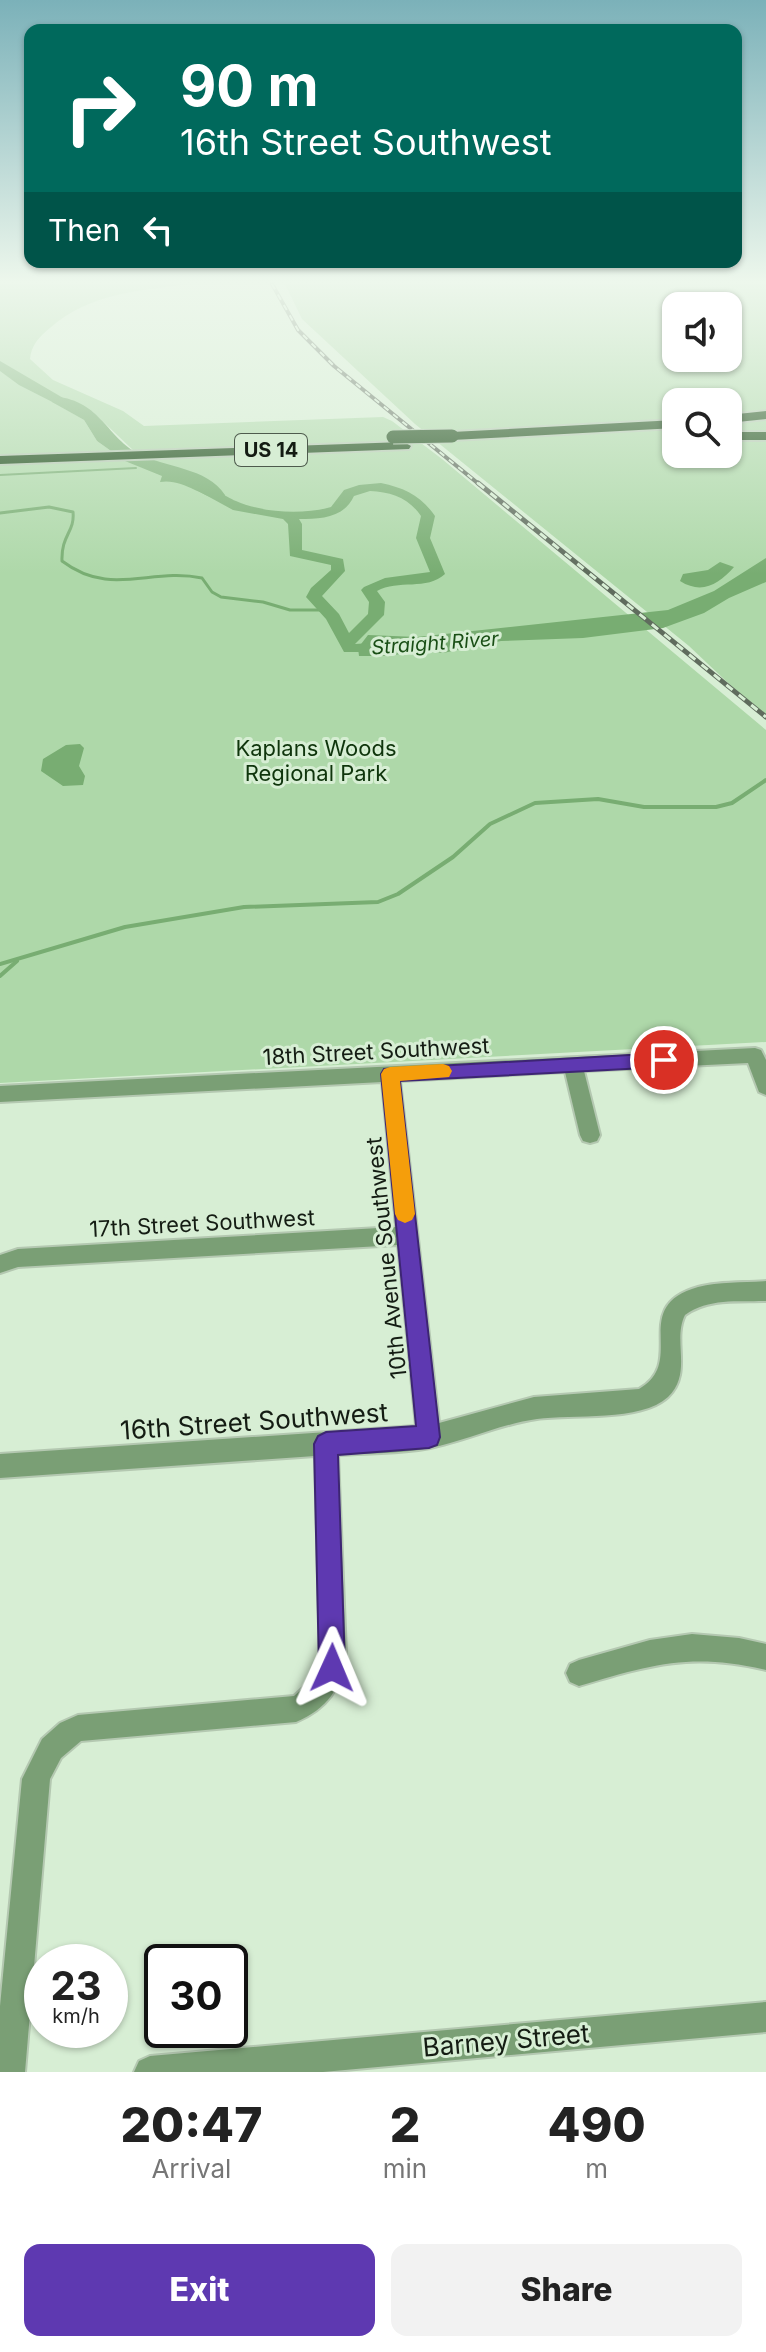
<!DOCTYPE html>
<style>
:root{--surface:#fff;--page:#f2f2f2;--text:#222;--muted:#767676;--accent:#5e39b1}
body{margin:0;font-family:Inter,sans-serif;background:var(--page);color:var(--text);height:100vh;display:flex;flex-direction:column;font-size:30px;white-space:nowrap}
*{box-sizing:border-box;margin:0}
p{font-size:26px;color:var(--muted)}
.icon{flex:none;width:44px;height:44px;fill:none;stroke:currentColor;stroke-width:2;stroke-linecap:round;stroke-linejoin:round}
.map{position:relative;height:2072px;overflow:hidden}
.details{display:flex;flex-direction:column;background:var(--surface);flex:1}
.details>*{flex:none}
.guide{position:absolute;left:24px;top:24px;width:718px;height:244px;border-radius:16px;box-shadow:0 2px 6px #0004;background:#00695c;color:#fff;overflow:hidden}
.buttons{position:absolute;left:662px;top:292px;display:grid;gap:16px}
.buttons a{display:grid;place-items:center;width:80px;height:80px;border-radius:16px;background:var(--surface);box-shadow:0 2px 6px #0004;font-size:40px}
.speed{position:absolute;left:24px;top:1944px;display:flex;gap:16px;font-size:40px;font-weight:700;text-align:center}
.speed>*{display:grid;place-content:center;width:104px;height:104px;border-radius:50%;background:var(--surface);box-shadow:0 2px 6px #0004;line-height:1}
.speed small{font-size:20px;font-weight:400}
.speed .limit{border:4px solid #111;border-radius:12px;background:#fff;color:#111}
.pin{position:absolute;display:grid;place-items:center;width:68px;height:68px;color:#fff;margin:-34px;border:4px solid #fff;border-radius:50%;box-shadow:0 2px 8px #0007}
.me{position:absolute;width:88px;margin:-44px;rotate:1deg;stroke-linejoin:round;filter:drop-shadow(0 0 6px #0008)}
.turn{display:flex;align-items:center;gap:28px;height:168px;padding:0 24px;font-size:36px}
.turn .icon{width:104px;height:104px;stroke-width:2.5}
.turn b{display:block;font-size:56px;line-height:68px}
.then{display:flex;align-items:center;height:76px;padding:0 24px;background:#0003;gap:16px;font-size:30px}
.eta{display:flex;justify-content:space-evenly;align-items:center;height:136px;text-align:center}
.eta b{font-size:48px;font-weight:800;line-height:56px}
.action{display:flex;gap:16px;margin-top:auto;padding:16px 24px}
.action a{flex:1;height:92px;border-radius:16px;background:var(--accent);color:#fff;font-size:32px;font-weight:800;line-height:92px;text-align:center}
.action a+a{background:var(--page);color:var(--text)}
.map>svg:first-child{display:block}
.green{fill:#aed8a9;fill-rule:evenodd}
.water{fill:#78ad72}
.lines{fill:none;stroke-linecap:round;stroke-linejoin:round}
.stream-far2{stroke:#78ad72;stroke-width:2}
.stream-far1{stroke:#78ad72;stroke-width:3}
.stream{stroke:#78ad72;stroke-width:4}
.river{fill:#78ad72;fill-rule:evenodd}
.minor-casing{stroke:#b4c8b1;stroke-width:4}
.highway-casing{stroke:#b4c8b1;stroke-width:4}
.minor{fill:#7a9f75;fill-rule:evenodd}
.highway{fill:#13440f;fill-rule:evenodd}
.rail-far1-casing{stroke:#5f6c5d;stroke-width:4}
.rail-casing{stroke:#5f6c5d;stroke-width:5}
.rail-far1{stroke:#d7eed4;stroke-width:2;stroke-dasharray:6;stroke-linecap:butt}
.rail{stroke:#d7eed4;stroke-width:3;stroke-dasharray:8;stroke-linecap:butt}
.highway-bridge-casing{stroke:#b4c8b1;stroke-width:15;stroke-linecap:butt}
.highway-bridge{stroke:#13440f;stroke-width:13}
.route{fill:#5e39b1;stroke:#3d2573;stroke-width:2}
.slow{fill:#f59e0b}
.labels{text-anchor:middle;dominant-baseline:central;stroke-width:6;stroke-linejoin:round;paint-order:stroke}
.shield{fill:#d7eed4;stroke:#4e5b4d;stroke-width:2}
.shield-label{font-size:20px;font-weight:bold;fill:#141c13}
.far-water-label{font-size:20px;font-style:italic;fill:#194f15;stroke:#d7eed4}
.park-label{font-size:22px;fill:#0f350c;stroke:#d7eed4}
.street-label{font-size:22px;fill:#141c13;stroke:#d7eed4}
.near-street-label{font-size:26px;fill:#141c13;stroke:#d7eed4}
</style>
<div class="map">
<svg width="766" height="2072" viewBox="0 0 766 2072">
<rect width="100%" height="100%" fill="#d7eed4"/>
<g class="green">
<path d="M0,284h188c-50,7 -98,9 -138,44 -10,8 -19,17 -20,31l23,21 70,31 21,15 239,-9 9,4 50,38 324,271v312l-766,41zM59,396l34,16 41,39 22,11 -31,-1 -28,-20 -13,-21 -31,-18z"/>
<path d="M285,284h481v435l-77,-73 -274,-222 -113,-105zM676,306h52v52h-52zM676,402h52v52h-52z"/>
</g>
<g class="water">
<path d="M51,396c49,3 54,39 86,57 28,15 70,14 88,42l-1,6c-22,-4 -42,-23 -64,-19l2,-6 -37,-15 -28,-20 -13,-21 -32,-18z"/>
<polygon points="766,558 766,582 729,598 704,613 663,628 583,638 501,641 443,653 420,651 387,656 359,656 358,648 368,635 417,637 668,610 714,591"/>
<path d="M720,562l14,5c-15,17 -32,28 -54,14l3,-7 25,-4z"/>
<polygon points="80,744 84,748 79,766 85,776 83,785 63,786 41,771 43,759 66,745"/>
</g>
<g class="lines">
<polyline class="stream-far2" points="0,475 136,468"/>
<path class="stream-far1" d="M0,513l49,-6 24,5c2,20 -12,23 -11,49 49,37 88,6 140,17l10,14 9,5 42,5 27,8h36"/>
<g class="stream">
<polyline points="0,964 125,927 244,907 378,902 398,894 453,857 490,824 535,803 598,799 644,807 716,807 732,803 766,780"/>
<polyline points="0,976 17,961"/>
</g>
<g class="river">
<polygon points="0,361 82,409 72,412 19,385 0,371"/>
<path d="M381,483c24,5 40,13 54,33l-5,22 15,36c-18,17 -47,5 -68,17l8,11 -1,13 -29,29 31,-2 8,5 -8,5h-42l-18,-33 -20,-22 5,-9 20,-18v-5l-41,-9 -2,-32 -5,-5 -50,-9 -42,-23c12,-9 32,9 45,14 27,12 67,14 95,6l13,-17 15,-5zM370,491c21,1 39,7 51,25l-5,22 14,34 -45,6 -21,9 -3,3 8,12 -1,12 -19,19 -10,-19 -17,-18 23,-25 -2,-12 -41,-9v-26l-3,-5c22,0 45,-1 55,-23z"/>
</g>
<g class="minor-casing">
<g id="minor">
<path d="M755,1048l6,2 5,10v35l-7,-3 -11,-29 -164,8 16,64 -3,6 -7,2 -7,-2 -3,-6 -15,-63 -165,9 39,342 95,-26 105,-8c49,-28 -11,-82 59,-102 22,-6 45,-4 68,-6v20c-28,1 -57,-3 -81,14 -13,26 8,58 -17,82 -27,25 -96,17 -131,22 -37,5 -71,22 -107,29 -30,6 -62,5 -92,7l8,199c-4,34 -19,55 -50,68l-215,19 -20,17 -11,21 -25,293h-25v-66l22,-227 20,-40 18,-16 18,-8 216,-19 20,-18 6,-24 -5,-198 -315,22v-24l416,-28 -18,-181 -380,22 -18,6v-18l18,-6 378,-22 -14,-145 -382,20v-16z"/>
<path d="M692,1634l47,4 27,6v26c-75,-18 -116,-5 -187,16l-9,-4 -4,-9 4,-9 9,-4 71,-20z"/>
<polygon points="766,2002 766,2032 323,2072 134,2072 139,2061 150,2056"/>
</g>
</g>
<g class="highway-casing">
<g id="highway">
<polygon points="766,411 766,419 728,423 728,415"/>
<polygon points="676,420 676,428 452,440 445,436 452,432"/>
<rect x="728" y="432" width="38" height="8"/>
<polygon points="404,442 411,446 409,449 0,464 0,456"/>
</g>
</g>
<use href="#minor" class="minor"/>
<use href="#highway" class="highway"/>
<g class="rail-far1-casing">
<polyline id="rail-far1" points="272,284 298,330 334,366 480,485"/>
</g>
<g class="rail-casing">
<polyline id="rail" points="478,483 766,717"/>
</g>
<use href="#rail-far1" class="rail-far1"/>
<use href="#rail" class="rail"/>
<g class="highway-bridge-casing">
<polyline id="highway-bridge" points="393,437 452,436"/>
</g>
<use href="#highway-bridge" class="highway-bridge"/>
</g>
<linearGradient id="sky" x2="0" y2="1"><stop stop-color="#7bb1b9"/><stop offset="0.49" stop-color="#edf7ec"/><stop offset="1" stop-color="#edf7ec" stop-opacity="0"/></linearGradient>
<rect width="766" height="574" fill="url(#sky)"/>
<polygon class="route" points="664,1053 673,1060 664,1067 400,1081 440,1437 437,1445 429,1448 338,1455 345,1668 341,1678 332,1682 323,1678 319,1668 314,1444 318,1436 326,1432 416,1426 381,1074 384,1069"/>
<polygon class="slow" points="443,1064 449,1066 452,1071 449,1077 400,1081 415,1214 412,1220 405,1223 398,1220 395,1214 381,1074 384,1069 390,1067"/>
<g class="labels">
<rect class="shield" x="235" y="434" width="72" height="32" rx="6"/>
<g class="shield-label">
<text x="271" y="450">US 14</text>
</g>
<g class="far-water-label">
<text transform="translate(435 643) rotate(-4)">Straight River</text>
</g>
<g class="park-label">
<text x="316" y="748">Kaplans Woods<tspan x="316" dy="25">Regional Park</tspan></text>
</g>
<g class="street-label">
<text transform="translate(376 1051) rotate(-3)">18th Street Southwest</text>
<text transform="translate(202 1223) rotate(-3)">17th Street Southwest</text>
<text transform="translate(386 1258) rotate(-96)">10th Avenue Southwest</text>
</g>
<g class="near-street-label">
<text transform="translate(254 1421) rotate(-4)">16th Street Southwest</text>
<text transform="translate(506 2040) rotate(-5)">Barney Street</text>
</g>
</g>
</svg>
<div class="buttons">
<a><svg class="icon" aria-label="sound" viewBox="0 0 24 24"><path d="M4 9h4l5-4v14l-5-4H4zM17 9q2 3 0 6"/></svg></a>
<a><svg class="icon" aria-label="search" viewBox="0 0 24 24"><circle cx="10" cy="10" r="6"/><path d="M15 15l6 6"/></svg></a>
</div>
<div class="speed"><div>23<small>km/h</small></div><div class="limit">30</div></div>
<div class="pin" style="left:664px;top:1060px;background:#d93025"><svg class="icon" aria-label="arrive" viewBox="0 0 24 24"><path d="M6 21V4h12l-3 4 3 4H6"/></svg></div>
<svg class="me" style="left:332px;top:1668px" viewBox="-20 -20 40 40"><path d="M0-17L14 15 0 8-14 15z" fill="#5e39b1" stroke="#fff" stroke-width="4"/></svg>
<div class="guide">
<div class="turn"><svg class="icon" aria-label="right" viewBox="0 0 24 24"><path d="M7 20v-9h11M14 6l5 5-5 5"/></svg><div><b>90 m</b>16th Street Southwest</div></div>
<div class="then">Then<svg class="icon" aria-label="left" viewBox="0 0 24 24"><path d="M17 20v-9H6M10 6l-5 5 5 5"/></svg></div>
</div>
</div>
<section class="details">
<div class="eta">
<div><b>20:47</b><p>Arrival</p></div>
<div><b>2</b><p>min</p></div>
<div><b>490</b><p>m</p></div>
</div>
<div class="action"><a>Exit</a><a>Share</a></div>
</section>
